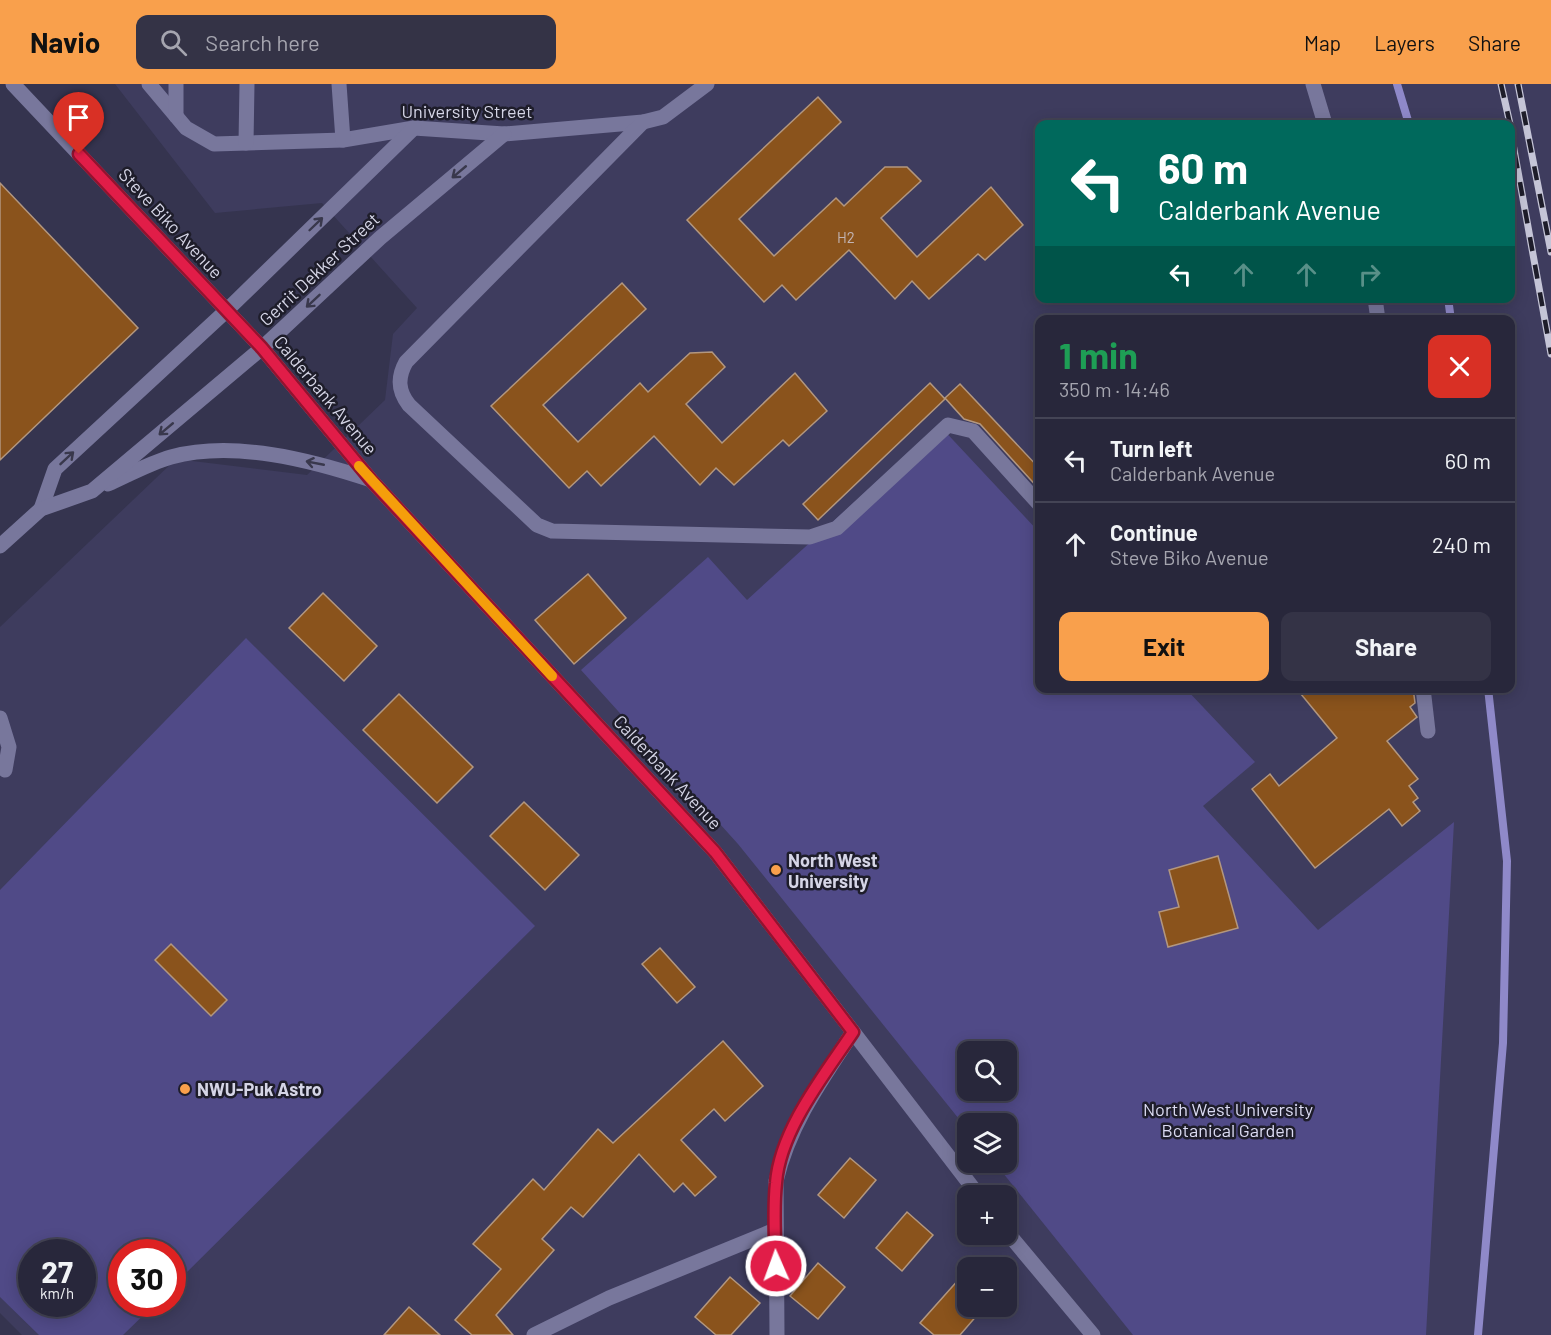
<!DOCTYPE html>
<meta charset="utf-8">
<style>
:root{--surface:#28273b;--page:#343346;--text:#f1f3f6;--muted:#a5a5af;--line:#445;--accent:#f9a04c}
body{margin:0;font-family:Barlow,sans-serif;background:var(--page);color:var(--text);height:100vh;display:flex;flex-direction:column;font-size:22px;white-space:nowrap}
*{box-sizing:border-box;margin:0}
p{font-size:20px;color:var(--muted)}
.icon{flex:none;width:33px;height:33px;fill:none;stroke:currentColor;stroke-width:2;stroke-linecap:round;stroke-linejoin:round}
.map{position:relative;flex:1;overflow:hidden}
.side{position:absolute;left:1035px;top:231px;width:480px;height:378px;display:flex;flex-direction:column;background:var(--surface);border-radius:12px;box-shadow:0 3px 15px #0003,0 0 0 2px var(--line)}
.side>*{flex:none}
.guide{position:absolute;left:1035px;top:36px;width:480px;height:183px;border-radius:12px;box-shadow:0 3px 15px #0003,0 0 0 2px var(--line);background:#00695c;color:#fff;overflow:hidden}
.tools{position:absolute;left:957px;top:957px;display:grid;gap:12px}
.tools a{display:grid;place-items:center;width:60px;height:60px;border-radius:12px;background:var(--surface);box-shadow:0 3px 15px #0003,0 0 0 2px var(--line);font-size:30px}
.speed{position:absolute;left:18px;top:1155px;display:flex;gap:12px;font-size:30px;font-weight:700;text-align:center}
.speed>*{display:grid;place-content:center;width:78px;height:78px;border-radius:50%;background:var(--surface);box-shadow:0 3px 15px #0003,0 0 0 2px var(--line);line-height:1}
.speed small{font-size:15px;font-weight:400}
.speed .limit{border:9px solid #d22;background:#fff;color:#111}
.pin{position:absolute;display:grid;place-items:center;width:51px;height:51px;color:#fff;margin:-62px -26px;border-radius:50% 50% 50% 0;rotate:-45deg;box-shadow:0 0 6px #0007}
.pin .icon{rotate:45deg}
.me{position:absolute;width:66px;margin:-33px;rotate:358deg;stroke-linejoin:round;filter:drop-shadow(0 0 4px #0008)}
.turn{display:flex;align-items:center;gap:21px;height:126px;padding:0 24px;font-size:27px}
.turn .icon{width:78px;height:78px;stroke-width:2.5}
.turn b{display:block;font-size:42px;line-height:51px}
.lanes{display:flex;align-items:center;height:57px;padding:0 24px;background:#0003;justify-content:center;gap:30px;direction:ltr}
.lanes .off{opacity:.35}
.round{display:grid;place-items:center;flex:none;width:63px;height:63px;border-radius:12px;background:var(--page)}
.headline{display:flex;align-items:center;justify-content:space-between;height:102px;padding:0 24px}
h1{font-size:36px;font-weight:700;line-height:45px;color:#1e9e55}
.primary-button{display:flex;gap:12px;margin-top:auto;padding:12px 24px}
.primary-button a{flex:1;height:69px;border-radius:12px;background:var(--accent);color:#111;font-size:24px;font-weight:700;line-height:69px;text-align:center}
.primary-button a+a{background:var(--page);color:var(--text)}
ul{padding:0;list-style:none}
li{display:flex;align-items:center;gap:18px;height:84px;padding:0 24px;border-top:2px solid var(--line)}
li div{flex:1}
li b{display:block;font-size:22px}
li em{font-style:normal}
header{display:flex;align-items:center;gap:36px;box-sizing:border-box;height:84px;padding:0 30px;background:var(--accent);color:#111}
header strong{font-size:28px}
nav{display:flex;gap:33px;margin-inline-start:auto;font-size:21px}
.search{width:420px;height:54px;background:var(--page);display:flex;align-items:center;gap:15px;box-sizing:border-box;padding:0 21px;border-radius:12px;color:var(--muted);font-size:22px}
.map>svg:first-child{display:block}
.built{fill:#3e3c5e;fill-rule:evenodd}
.green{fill:#504a87;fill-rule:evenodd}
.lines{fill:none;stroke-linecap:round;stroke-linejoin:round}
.stream{stroke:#8f89c9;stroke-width:8}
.building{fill:#8a531c;stroke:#b3977f;stroke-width:1.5}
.minor{stroke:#78779c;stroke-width:15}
.rail-casing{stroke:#c5c5d7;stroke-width:7}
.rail{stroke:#1e1d2a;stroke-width:4.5;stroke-dasharray:14;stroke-linecap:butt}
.oneway{stroke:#39384c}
.route-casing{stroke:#92132f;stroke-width:15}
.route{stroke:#e11d48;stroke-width:10}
.slow{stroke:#f59e0b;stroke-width:10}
.poi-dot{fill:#f9a04c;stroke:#1e1d2a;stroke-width:2}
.labels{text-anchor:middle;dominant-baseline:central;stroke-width:5;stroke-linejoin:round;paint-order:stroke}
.number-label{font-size:15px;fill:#c2b4b4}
.street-label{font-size:18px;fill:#d5d5e6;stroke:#1e1d2a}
.poi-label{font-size:18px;font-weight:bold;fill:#d5d5e6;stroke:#1e1d2a;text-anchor:start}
.park-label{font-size:18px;fill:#dcdcf3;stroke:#1e1d2a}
</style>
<header>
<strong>Navio</strong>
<div class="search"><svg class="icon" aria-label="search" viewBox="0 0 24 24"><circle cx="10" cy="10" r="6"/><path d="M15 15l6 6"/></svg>Search here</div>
<nav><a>Map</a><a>Layers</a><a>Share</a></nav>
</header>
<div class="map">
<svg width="1551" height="1251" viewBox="0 0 1551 1251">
<rect width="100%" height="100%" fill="#35344f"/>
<path class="built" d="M115,0h1436v1251h-1529l-22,-22v-686l176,-168 131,16 78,-75 8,-66 24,-26 -95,-105 -107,10zM1040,40h470v174h-470zM1040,236h470v368h-470zM968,968h38v38h-38zM968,1040h38v38h-38zM968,1112h38v38h-38zM32,1168h50v52h-50zM122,1168h50v52h-50zM968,1184h38v38h-38z"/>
<g class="green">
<path d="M939,341l100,107 1,156 146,1 69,73 -52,44 115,124 136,-108 -28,513h-293l-138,-172 11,-1v-38h-38l-1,5 -229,-285 -157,-174 127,-113 39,43zM968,968h38v38h-38z"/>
<path d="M246,554l289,288 -362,360 -1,-34h-50v52h33l-32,31h-84l-39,-38v-407zM32,1168h50v52h-50z"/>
</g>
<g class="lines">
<g class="stream">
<polyline points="1397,0 1409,40"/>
<polyline points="1448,214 1451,236"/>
<polyline points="1478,1251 1503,959 1507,777 1488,604"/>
</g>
</g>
<g class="building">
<polygon points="818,13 841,38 739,135 774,172 836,114 844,122 885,83 907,83 921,97 881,134 917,173 991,103 1023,141 985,176 978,170 929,215 912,197 895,215 849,166 796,216 782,201 764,218 687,136"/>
<polygon points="0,99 138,244 0,376"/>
<polygon points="622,199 646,225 543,321 578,358 640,299 648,308 690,269 712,268 725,283 686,320 722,359 795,289 827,327 789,362 783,356 734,401 716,384 700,401 654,352 601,402 587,387 569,404 491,322"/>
<polygon points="930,299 945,315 818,436 803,420"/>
<polygon points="960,300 1040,385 1040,406 980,340 964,335 945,314"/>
<polygon points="588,490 626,534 574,580 535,536"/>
<polygon points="323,509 377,562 344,597 289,544"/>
<polygon points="1296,604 1413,604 1415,619 1410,623 1417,633 1387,657 1418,695 1409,702 1418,714 1413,718 1420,727 1402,742 1389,725 1315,784 1252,705 1270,690 1279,702 1337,654"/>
<polygon points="399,610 473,683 437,719 363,646"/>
<polygon points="524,718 579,771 545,806 490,752"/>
<polygon points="1218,772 1238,844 1168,863 1159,828 1179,823 1169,786"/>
<polygon points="171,860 227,916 211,932 155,876"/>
<polygon points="660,864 695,903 677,919 642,880"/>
<polygon points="723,957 763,1002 725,1037 714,1025 681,1056 716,1093 695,1112 683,1099 674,1108 639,1070 583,1133 571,1123 542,1155 554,1166 496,1231 513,1251 472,1251 455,1236 501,1185 473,1160 533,1095 544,1106 598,1045 613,1059"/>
<polygon points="850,1074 876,1096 844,1134 818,1111"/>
<polygon points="907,1128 933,1151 902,1187 876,1164"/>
<polygon points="818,1179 845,1203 818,1235 790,1212"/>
<polygon points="968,1185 968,1222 985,1222 960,1251 934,1251 920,1239"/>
<polygon points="730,1193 760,1219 731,1251 716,1251 695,1233"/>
<polygon points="409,1223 440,1251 384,1251"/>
</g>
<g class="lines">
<g class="minor">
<polyline points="13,0 262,264 371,396 715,768 979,1112"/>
<polyline points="149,0 186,44 214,60 343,56 414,44 504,50 643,38 663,33 707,0"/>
<polyline points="176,0 176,32"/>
<polyline points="339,0 343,56"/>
<polyline points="1313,0 1325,40"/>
<path d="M643,38l-237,240c-9,16 -8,29 3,43l128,120 15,6 258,6 27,-9 111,-103 25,6 67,74"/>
<polyline points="246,59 247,0"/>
<polyline points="1375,214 1378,236"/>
<path d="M108,400c20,-9 42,-21 63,-27 63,-17 140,3 200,23"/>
<polyline points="41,425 55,385 226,227 414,44"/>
<polyline points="0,462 41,425 92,407 262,264 380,154 504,50"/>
<polyline points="1423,604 1428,647"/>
<polyline points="0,634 9,663 5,686"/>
<polyline points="1006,1147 1093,1251"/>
<polyline points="534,1251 609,1214 775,1146"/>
<path d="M777,1251l-1,-154c13,-56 46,-102 77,-149"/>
</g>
<g class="rail-casing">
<g id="rail">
<polyline points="1501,0 1510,40"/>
<polyline points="1518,0 1551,168"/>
<polyline points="1510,43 1551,270"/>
</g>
</g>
<use href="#rail" class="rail"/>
</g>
<defs><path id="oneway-shaft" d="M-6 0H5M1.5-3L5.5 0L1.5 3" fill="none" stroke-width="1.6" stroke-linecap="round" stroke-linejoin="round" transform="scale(1.5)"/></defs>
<g class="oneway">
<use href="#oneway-shaft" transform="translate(459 88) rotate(140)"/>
<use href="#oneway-shaft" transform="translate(316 140) rotate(-44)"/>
<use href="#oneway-shaft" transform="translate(313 217) rotate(137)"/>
<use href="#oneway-shaft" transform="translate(166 345) rotate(140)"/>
<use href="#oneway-shaft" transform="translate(67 374) rotate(-43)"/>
<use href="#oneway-shaft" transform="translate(315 379) rotate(-169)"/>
</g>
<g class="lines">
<g class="route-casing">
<path id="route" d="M79,70l183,194 109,132 344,372 138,180c-28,42 -73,98 -77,151 -3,27 -1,56 0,83"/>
</g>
<use href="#route" class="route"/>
<polyline class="slow" points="359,382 552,592"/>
</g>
<g class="poi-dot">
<circle cx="776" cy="786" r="6"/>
<circle cx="185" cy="1005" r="6"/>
</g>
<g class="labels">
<g class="number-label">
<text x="846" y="153">H2</text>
</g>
<g class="street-label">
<text x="467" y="27">University Street</text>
<text transform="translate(171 139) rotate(47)">Steve Biko Avenue</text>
<text transform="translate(319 185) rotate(-43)">Gerrit Dekker Street</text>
<text transform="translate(326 311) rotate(50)">Calderbank Avenue</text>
<text transform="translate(668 688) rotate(47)">Calderbank Avenue</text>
</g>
<g class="poi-label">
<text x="788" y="776">North West<tspan x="788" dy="21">University</tspan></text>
<text x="197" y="1005">NWU-Puk Astro</text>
</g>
<g class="park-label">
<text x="1228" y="1025">North West University<tspan x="1228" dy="21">Botanical Garden</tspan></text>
</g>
</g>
</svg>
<div class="tools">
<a><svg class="icon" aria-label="search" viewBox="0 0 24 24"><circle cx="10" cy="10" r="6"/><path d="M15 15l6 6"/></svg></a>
<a><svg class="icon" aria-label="layers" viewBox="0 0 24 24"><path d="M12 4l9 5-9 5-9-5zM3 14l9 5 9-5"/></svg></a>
<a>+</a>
<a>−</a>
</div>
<div class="speed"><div>27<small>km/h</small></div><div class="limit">30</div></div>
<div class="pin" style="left:79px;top:70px;background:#d93025"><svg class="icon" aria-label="arrive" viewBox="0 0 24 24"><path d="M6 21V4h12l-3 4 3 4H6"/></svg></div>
<svg class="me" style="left:776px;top:1182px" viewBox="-20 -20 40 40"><circle r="17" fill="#e11d48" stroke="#fff" stroke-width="3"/><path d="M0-11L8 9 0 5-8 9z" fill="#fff"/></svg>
<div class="guide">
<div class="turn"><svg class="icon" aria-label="left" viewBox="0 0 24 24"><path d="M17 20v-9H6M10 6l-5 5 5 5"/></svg><div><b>60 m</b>Calderbank Avenue</div></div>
<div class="lanes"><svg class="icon" aria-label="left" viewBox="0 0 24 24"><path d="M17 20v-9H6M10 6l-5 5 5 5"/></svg><svg class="icon off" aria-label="ahead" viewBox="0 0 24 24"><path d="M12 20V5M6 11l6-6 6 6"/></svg><svg class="icon off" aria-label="ahead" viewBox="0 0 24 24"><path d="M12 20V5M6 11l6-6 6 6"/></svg><svg class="icon off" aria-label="right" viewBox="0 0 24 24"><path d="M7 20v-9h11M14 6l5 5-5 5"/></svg></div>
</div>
<section class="side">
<div class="headline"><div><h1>1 min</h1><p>350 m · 14:46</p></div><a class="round" style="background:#d93025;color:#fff"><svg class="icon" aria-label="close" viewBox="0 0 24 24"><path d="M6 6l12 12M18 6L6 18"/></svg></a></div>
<ul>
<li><svg class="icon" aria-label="left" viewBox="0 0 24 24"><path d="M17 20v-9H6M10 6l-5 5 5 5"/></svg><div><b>Turn left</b><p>Calderbank Avenue</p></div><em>60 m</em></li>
<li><svg class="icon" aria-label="ahead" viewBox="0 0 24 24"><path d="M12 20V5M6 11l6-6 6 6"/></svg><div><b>Continue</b><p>Steve Biko Avenue</p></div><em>240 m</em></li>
</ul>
<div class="primary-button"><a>Exit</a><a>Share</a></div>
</section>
</div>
